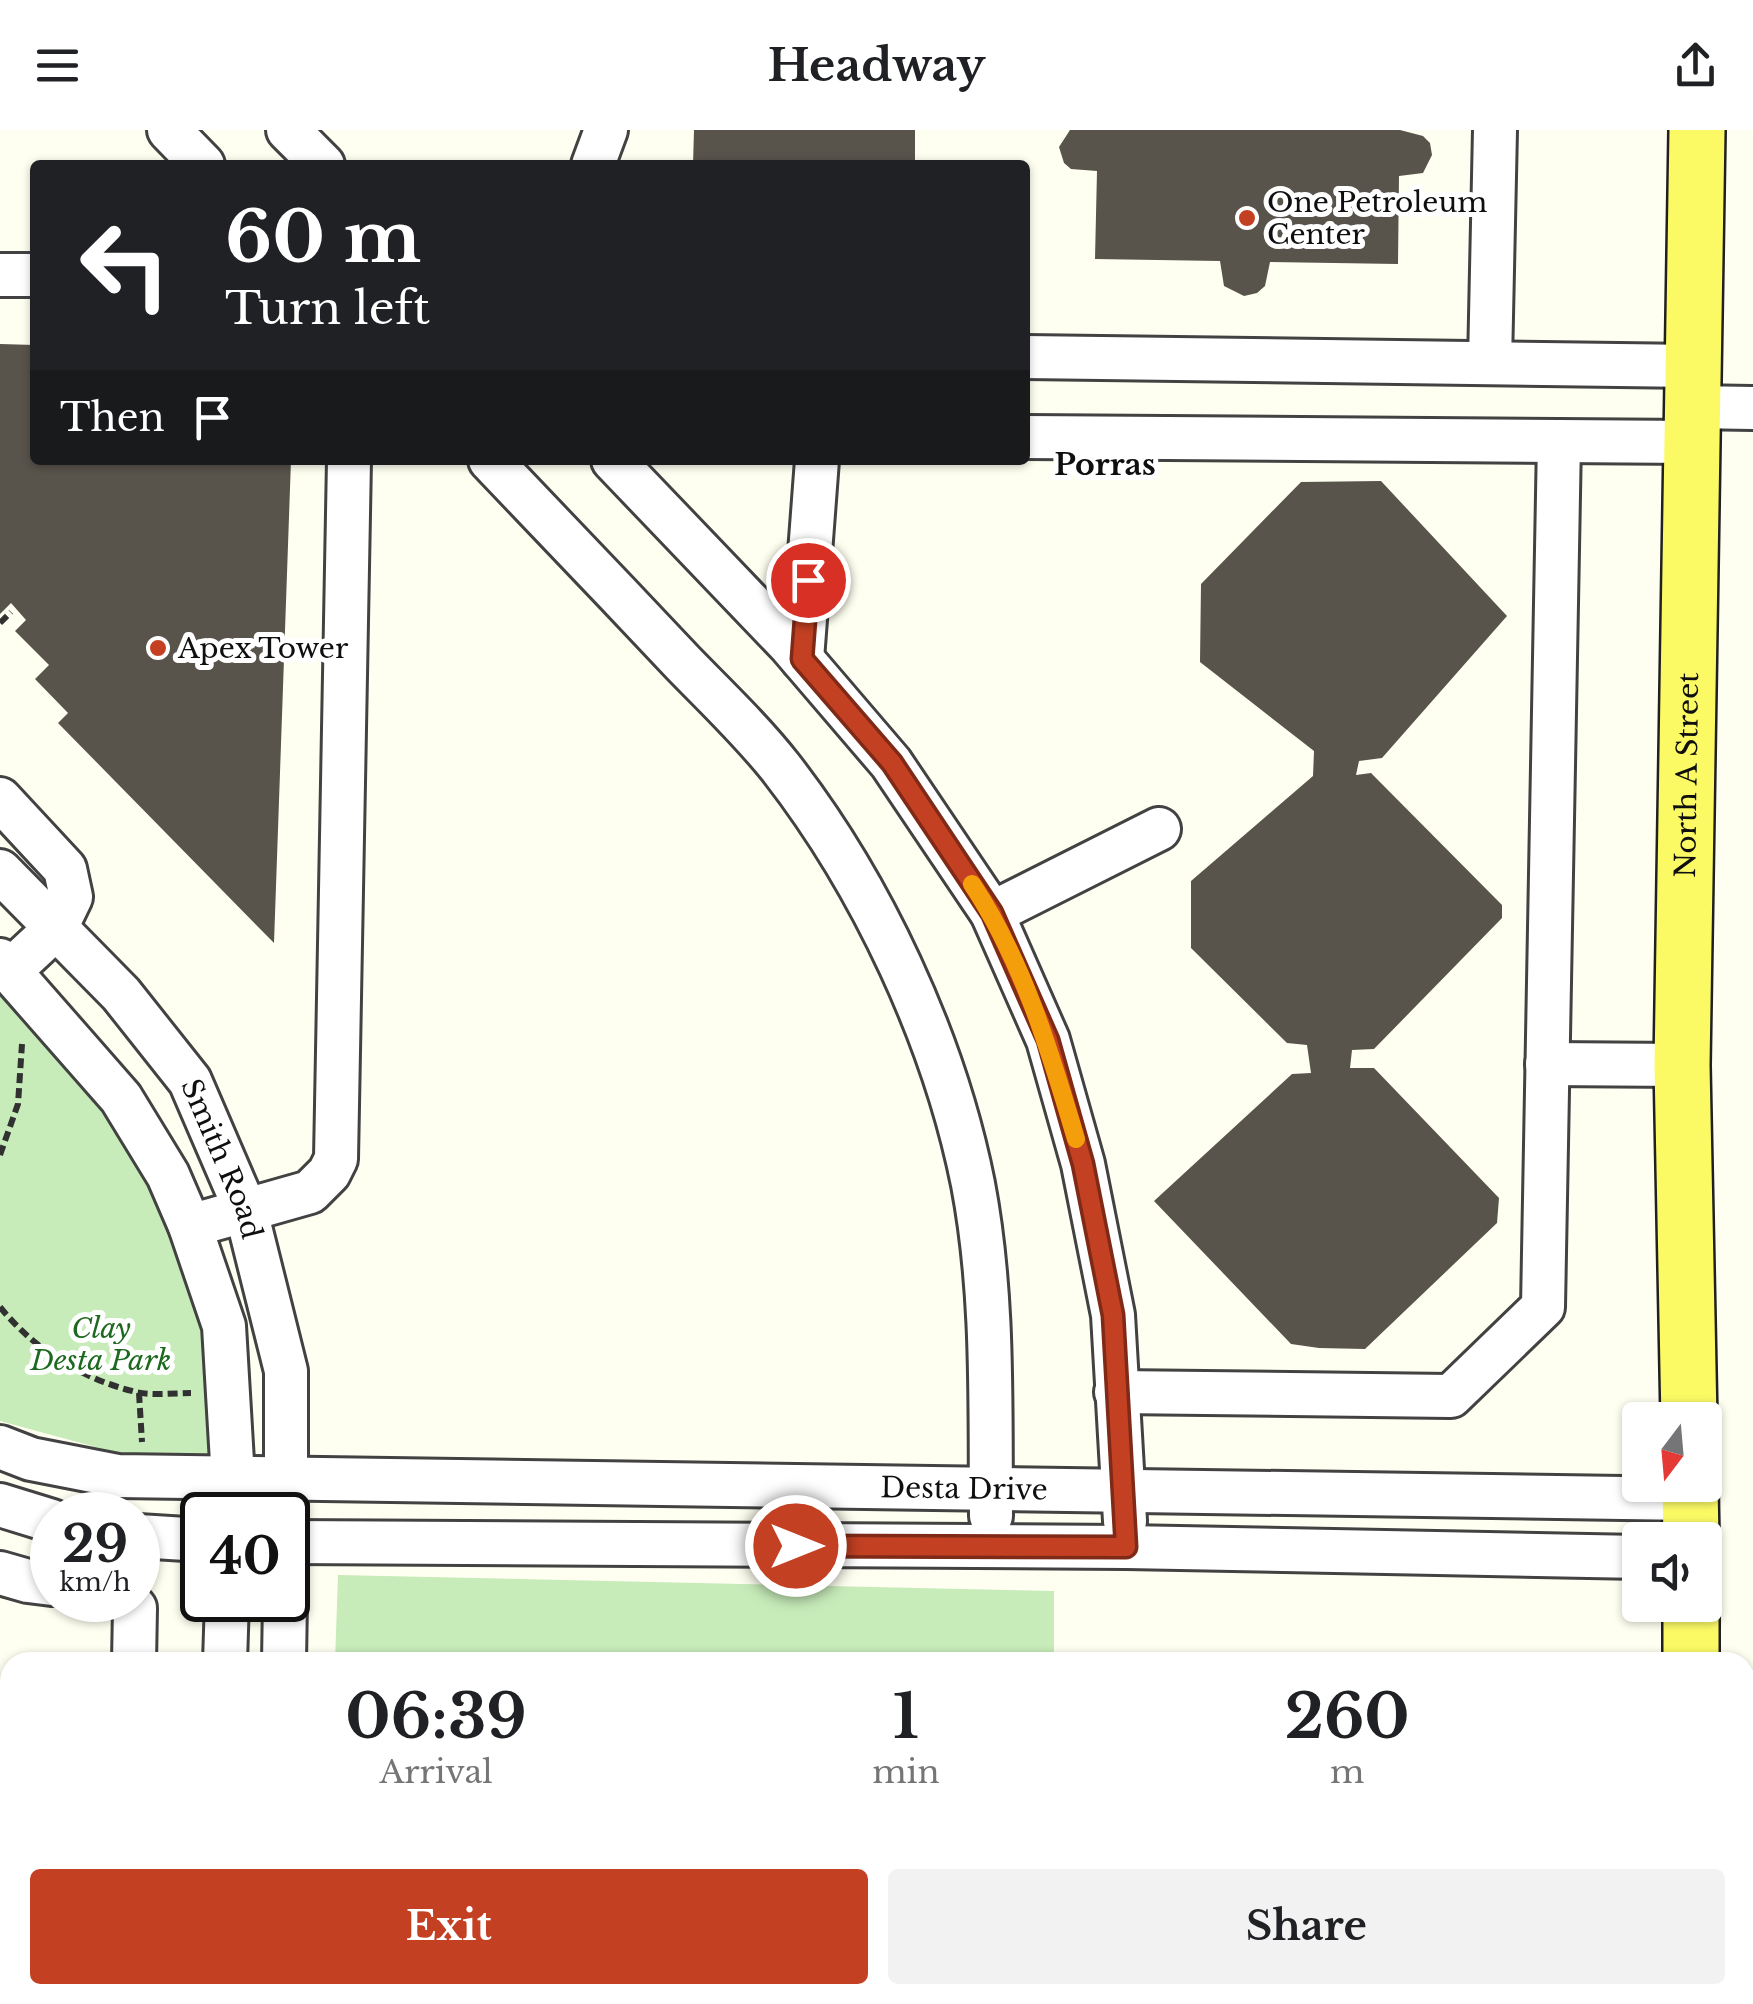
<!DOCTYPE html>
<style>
:root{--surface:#fff;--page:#f2f2f2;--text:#202124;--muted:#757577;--accent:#c34023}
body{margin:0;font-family:"Libre Baskerville",serif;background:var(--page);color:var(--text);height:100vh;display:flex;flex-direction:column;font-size:38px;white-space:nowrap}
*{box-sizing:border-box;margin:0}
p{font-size:32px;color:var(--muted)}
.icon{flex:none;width:55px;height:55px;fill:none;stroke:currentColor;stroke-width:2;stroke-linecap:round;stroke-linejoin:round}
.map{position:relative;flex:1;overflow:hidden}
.sheet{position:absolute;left:0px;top:1522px;width:1755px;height:352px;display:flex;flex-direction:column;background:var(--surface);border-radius:30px 30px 0 0;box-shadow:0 2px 8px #0004}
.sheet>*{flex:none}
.guide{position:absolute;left:30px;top:30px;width:1000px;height:305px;border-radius:10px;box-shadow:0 2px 8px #0004;background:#202124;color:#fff;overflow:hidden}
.needle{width:65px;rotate:196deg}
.controls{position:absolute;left:1622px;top:1272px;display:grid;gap:20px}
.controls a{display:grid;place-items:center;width:100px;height:100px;border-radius:10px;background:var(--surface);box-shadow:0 2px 8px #0004;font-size:50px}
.speed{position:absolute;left:30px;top:1362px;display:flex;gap:20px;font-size:50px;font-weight:700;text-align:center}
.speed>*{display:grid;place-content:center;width:130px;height:130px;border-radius:50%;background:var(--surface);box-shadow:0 2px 8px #0004;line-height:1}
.speed small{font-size:25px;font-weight:400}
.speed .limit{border:5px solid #111;border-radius:15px;background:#fff;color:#111}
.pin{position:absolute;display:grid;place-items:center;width:85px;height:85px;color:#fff;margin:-42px;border:5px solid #fff;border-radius:50%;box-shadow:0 2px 10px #0007}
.me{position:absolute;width:110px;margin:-55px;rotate:90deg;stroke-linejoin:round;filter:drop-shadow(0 0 8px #0008)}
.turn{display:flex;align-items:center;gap:35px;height:210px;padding:0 30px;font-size:45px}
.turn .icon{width:130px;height:130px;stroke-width:2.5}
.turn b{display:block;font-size:70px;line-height:85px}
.then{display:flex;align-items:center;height:95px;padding:0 30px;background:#0003;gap:20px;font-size:38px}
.eta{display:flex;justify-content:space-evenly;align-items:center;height:170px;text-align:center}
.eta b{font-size:60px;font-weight:700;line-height:70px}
.cta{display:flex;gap:20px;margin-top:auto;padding:20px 30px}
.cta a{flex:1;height:115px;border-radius:10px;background:var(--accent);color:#fff;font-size:40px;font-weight:700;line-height:115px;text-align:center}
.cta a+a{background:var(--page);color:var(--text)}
header{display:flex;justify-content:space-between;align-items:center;height:130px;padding:0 30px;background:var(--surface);font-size:45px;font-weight:700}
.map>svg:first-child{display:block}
.green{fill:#c7ebb9}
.building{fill:#58534b}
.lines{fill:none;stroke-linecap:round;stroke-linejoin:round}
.minor-casing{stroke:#424242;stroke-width:48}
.major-casing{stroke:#202020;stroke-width:60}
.path{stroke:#313131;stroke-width:6;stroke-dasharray:10 5;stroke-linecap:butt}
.minor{stroke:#fff;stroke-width:42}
.major{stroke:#fbfa65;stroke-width:55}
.route-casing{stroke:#7f2a17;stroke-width:25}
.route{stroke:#c34023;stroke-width:18}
.slow{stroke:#f59e0b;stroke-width:18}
.poi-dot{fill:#c34023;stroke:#fff;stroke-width:4}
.labels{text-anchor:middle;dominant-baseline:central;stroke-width:10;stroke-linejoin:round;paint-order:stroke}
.poi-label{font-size:28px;fill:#0f0f0f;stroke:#fff;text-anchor:start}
.street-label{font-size:28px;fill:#0f0f0f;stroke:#fff}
.park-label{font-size:28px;font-style:italic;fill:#1d691f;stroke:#fff}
.neighbourhood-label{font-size:30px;font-weight:bold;fill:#0f0f0f;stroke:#fff}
</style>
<header><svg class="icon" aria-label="menu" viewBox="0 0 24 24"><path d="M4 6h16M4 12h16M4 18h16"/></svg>Headway<svg class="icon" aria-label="share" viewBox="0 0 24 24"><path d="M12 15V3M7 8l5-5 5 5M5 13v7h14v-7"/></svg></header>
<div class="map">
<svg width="1753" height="1874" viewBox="0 0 1753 1874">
<rect width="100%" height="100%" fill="#fffff1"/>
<g class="green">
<polygon points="0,848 35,882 178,1083 198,1165 213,1328 140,1329 0,1291"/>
<polygon points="338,1445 1054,1461 1054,1532 335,1532"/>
<polygon points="321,1865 1055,1865 1055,1874 320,1874"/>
</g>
<g class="building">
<polygon points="694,0 915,0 915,35 693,35"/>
<polygon points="1070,0 1400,0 1423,6 1430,13 1432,25 1423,43 1399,46 1398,134 1270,132 1265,156 1257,163 1244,166 1224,156 1220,131 1095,129 1097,41 1071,39 1064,33 1059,17"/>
<polygon points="0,214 35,215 35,330 291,330 274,813 58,593 68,583 35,549 49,535 15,501 26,490 11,473 0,484"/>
<polygon points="1381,351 1507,486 1382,628 1359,631 1356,645 1371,643 1502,775 1502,788 1374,919 1352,920 1350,938 1374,938 1499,1068 1497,1093 1365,1219 1319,1218 1291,1214 1154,1071 1292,944 1311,943 1307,915 1287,913 1191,818 1191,751 1313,646 1314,621 1200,532 1201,454 1301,352"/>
<polygon points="0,1743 10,1744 10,1839 0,1839"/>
</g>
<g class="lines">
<g class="minor-casing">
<g id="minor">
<polyline points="169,0 203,35"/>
<polyline points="288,0 323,35"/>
<polyline points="593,35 606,0"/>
<polyline points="0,145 35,145"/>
<polyline points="1025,227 1694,236"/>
<polyline points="1490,233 1495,0"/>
<polyline points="1693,277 1753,278"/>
<polyline points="1025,307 1693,312"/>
<path d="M490,330c65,68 129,135 193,203 33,34 69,68 98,105 91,117 163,271 192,416 21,110 17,222 18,332"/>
<polyline points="613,330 790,515 891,633 992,783 1048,910 1083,1034 1113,1185 1125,1391"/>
<polyline points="802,529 817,330"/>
<polyline points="0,669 65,739 71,767 56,798 10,841"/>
<path id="s1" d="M0,741l121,123 69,87 56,130 40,160v144"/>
<polyline points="992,783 1159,699"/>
<polyline points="0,830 121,968 168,1045 190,1096 224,1196 233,1349 230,1385"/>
<polyline points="1547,934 1682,935"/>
<polyline points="190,1096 310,1062 329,1043 336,1029 349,330"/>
<polyline points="1116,1262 1451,1266 1543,1177 1559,311"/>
<path id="s2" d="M0,1317l31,12 87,17 1572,23"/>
<polyline points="0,1375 52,1391"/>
<polyline points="138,1406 202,1410"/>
<polyline points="288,1412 1126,1417 1640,1427"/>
<polyline points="0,1443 28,1451 52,1454"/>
<polyline points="128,1470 135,1478 134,1532"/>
<polyline points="225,1532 227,1470"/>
<polyline points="284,1532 285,1470"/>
<polyline points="0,1715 10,1715"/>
<polyline points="220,1865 220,1874"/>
<polyline points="127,1874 128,1865"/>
<polyline points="280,1874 280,1865"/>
<polyline points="1091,1874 1092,1865"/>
<polyline points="1390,1874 1391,1865"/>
</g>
</g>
<g class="major-casing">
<g id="major">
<path id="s3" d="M1689,1290l-7,-355 15,-935"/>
<polyline points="1690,1355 1691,1410"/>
<polyline points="1691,1475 1691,1532"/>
<polyline points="1691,1865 1691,1874"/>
</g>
</g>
<g class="path">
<polyline points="0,493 11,482"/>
<polyline points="0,1025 18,974 22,914"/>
<path d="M0,1177c35,43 82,72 136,85 16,4 38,1 55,1"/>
<polyline points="139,1263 142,1312"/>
</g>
<use href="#minor" class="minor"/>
<use href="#major" class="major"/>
</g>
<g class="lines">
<g class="route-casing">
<polyline id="route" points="796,1416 1126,1417 1113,1185 1083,1034 1048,910 992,783 892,633 802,529 808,450"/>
</g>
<use href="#route" class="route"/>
<path class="slow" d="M972,754c51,77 78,167 104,255"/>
</g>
<g class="poi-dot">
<circle cx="1247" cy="88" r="10"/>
<circle cx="158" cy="518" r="10"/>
</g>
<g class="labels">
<g class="poi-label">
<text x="1267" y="72">One Petroleum<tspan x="1267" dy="32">Center</tspan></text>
<text x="178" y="518">Apex Tower</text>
</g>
<g class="street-label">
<text stroke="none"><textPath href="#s3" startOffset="645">North A Street</textPath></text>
<text stroke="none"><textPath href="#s1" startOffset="368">Smith Road</textPath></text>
<text stroke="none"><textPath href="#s2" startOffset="968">Desta Drive</textPath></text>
</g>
<g class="park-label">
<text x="101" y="1198">Clay<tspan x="101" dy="32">Desta Park</tspan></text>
</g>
<g class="neighbourhood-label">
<text x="1105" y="334">Porras</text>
</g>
</g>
</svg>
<div class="controls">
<a><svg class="needle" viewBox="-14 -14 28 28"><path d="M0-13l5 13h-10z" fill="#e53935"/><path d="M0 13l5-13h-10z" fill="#757577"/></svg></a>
<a><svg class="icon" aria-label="sound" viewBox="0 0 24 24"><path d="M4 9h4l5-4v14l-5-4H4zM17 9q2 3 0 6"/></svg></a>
</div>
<div class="speed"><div>29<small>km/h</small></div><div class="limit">40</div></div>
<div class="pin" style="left:808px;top:450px;background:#d93025"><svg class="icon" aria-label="arrive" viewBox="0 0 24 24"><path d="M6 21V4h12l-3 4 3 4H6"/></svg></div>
<svg class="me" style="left:796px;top:1416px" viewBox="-20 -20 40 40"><circle r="17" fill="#c34023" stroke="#fff" stroke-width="3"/><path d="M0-11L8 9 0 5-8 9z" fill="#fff"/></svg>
<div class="guide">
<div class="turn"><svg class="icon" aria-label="left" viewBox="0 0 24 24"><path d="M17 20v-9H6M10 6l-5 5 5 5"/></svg><div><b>60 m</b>Turn left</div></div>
<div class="then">Then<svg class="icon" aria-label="arrive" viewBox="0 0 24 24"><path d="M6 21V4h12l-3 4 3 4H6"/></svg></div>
</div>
<section class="sheet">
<div class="eta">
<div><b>06:39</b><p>Arrival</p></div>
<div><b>1</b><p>min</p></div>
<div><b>260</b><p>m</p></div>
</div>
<div class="cta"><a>Exit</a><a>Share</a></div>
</section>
</div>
